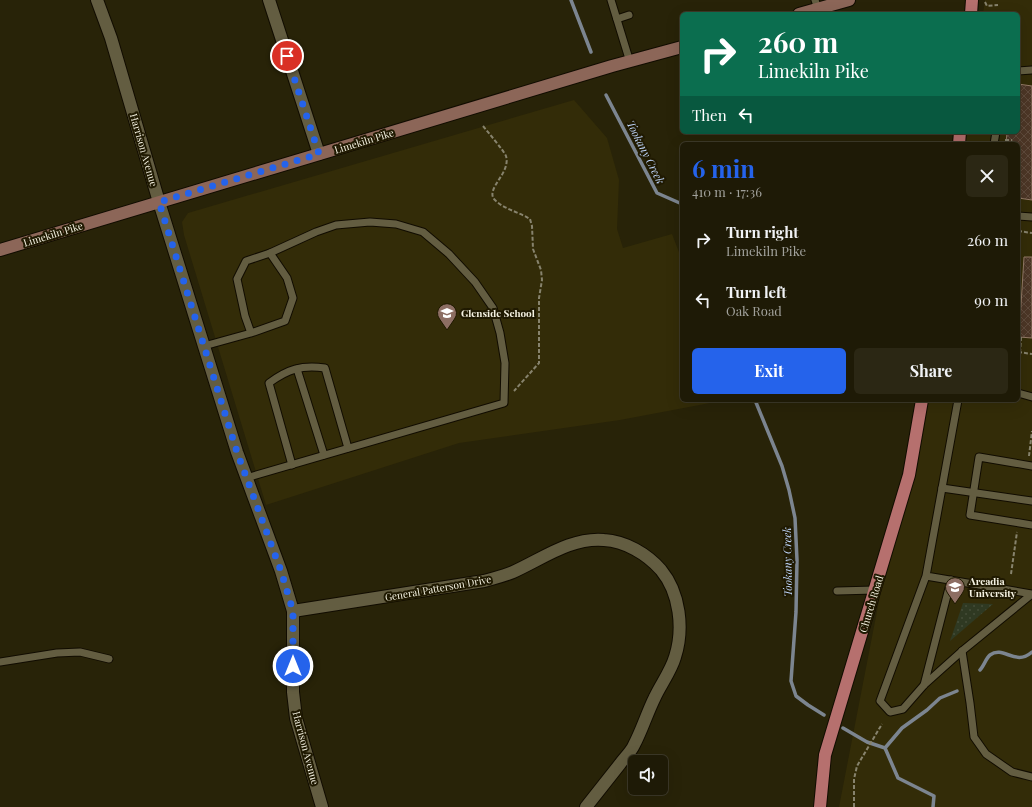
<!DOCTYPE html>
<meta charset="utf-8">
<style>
:root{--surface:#1e1a06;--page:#2b2714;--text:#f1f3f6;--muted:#a1a19b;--line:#3c3828;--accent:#2563eb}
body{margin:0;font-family:"Playfair Display",serif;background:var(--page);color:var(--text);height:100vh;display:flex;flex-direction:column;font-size:15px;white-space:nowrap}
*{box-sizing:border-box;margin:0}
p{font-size:13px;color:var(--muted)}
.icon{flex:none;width:22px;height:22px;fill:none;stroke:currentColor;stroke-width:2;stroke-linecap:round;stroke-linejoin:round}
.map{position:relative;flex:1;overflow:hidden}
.drawer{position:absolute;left:680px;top:142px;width:340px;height:260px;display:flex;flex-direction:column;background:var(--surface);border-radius:6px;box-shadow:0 4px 16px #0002,0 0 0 1px var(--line)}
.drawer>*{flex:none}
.banner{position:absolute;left:680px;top:12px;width:340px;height:122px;border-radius:6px;box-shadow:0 4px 16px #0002,0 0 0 1px var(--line);background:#0b6e4f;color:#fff;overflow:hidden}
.tools{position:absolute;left:628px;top:755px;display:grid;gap:8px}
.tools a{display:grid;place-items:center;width:40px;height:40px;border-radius:6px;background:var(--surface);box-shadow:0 4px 16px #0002,0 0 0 1px var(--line);font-size:20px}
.pin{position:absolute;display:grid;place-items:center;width:34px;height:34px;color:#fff;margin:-17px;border:2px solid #fff;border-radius:50%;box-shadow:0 1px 4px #0007}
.me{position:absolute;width:44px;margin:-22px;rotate:0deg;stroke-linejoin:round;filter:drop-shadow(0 0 3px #0008)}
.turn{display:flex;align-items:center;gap:14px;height:84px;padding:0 12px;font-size:18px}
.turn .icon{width:52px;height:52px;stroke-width:2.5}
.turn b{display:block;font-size:28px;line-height:34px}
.then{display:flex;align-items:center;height:38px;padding:0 12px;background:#0003;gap:8px;font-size:15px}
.round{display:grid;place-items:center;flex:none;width:42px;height:42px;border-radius:6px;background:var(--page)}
.headline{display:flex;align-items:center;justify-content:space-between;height:68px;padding:0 12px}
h1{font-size:24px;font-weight:700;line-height:30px;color:var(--accent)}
.action{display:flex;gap:8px;margin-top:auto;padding:8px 12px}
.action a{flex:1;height:46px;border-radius:6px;background:var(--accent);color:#fff;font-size:16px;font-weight:700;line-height:46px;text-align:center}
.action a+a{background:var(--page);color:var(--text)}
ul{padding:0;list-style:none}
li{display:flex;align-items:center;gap:12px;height:60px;padding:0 12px}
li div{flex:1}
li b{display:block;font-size:15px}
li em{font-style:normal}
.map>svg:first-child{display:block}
.built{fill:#332c08}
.grass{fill:url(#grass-dots)}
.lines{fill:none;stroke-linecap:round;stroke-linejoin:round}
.stream{stroke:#7c8590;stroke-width:3.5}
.building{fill:url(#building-cross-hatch);stroke:#957b67}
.lane-casing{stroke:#110c00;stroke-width:9}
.street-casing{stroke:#110c00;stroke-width:14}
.secondary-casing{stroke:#110c00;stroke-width:14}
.primary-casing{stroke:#110c00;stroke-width:14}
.path{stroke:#87836d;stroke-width:2;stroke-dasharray:4 2;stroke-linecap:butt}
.lane{stroke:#635d41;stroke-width:7}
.street{stroke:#635d41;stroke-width:12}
.secondary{stroke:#8c6658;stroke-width:12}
.primary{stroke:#b6706e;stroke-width:12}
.route{stroke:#2563eb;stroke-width:7;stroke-dasharray:0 12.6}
.labels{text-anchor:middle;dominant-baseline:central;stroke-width:4;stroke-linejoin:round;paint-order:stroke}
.street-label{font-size:10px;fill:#f5f2e2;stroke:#1f1901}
.poi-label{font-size:10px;font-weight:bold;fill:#f5f2e2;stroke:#1f1901;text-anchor:start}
.water-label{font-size:11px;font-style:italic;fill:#c0d7fc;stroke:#1f1901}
</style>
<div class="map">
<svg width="1032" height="807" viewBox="0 0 1032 807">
<defs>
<pattern id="grass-dots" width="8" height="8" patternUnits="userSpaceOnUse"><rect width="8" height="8" fill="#2f3922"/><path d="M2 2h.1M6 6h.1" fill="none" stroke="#444c37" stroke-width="1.8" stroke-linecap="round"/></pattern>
<pattern id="building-cross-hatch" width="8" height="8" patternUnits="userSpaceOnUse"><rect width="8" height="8" fill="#4c3626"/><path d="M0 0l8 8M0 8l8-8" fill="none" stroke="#5e4a3b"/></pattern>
</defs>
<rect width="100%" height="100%" fill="#282308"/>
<g class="built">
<polygon points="985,0 1032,0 1032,807 839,807 918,400 1018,400 1018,144 963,144 965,132 1018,132 1018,14 983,14"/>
<polygon points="574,100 607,138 619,180 617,229 623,248 672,234 682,260 682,400 726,400 620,420 459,443 266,505 184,235 182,222 188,213"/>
</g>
<polygon class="grass" points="963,603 993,604 950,641"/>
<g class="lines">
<g class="stream">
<polyline points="571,0 591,52"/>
<polyline points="606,95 657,193 682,204"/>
<polyline points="755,400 782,466 789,490 795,518 797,560 796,612 791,681 796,696 808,705 824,715"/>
<path d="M980,670c4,-4 6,-12 10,-15 14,-10 25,12 42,-3"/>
<polyline points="843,728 867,742 885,748 898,778 934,796 933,807"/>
<polyline points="885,748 902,728 927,710 940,698 957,691"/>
</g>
</g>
<g class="building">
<polygon points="1018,84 1032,86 1032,200 1018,198 1018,144 1006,144 1007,132 1018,132"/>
<polygon points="1024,257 1032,257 1032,338 1019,337"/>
</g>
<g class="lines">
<g class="lane-casing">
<g id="lane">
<polyline points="611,0 630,62"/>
<polyline points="815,0 818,9"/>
<polyline points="617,19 629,15"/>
<polyline points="1018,71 1032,70"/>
<polyline points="994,144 996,132"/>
<polyline points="1018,216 1032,217"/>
<polyline points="204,346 251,333 285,321 293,298 287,278 270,253 246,261 237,279 245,316 251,333"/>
<polyline points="297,369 324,455"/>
<polyline points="1018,393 1032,397"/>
<path d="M292,465l-23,-82c19,-14 32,-18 56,-15l23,80"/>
<polyline points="1032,466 979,457 970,515 1032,525"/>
<polyline points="246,478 504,403 505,363 500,333 493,308 475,282 449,254 423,232 396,224 370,222 336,225 316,232 270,253"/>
<polyline points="942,488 1032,501"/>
<polyline points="926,576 1032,594 962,651 924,685 903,709 890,712 880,701 926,576 958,400"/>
<polyline points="837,591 875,590"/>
<polyline points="962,651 970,703 974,737 986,754 1012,772 1032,777"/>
<polyline points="0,662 57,653 80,652 109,659"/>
<polyline points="924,685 951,580"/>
</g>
</g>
<g class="street-casing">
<g id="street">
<polyline points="97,0 111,38 159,202 237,452 281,571 293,611 293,692 296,718 322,807"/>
<polyline points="269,0 319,154"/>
<path d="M293,611l191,-30c10,-3 20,-5 29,-9 29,-13 58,-35 91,-32 21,1 43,14 57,30 19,23 23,59 14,87 -4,14 -14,27 -20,40 -8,16 -13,33 -21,48 -3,7 -10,13 -14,19 -11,14 -23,29 -34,43"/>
</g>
</g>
<g class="secondary-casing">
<g id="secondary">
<polyline points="799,14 849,0"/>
<polyline points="0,250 612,66 682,47"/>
</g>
</g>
<g class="primary-casing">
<g id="primary">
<polyline points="971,14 972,0"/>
<polyline points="959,144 960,132"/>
<polyline points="820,807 825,755 909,475 922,400"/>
</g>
</g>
<g class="path">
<polyline points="985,2 987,6 998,5"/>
<path d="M483,126c5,6 21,25 23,30 5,17 -20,32 -12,43 9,10 25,13 36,20l2,7 1,23 8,21 1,10 -3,18v65l-25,28"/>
<polyline points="1005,140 1012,140"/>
<polyline points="1018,231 1032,233"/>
<polyline points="1018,352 1032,354"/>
<polyline points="1020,353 1021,337"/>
<polyline points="1029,456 1032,431"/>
<polyline points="1011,574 1017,532"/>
<polyline points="854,807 854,779 857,766 882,724"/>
</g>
<use href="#lane" class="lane"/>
<use href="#street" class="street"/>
<use href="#secondary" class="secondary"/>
<use href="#primary" class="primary"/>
</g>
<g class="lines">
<polyline class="route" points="287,56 319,154 159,202 237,452 281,571 293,611 293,666"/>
</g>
<defs>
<g id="school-pin" transform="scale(1)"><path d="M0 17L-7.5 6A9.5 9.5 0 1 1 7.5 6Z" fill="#8d6e63" stroke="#1f1901"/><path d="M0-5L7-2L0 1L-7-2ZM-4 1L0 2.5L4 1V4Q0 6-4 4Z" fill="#fff"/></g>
<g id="university-pin" transform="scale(1)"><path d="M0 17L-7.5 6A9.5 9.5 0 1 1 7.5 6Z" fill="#8d6e63" stroke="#1f1901"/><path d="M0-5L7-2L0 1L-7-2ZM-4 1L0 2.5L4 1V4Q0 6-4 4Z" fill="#fff"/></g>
</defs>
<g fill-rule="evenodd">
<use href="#school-pin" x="447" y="313"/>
<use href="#university-pin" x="955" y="587"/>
</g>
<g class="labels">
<g class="street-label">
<text transform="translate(364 141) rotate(-17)">Limekiln Pike</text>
<text transform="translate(144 150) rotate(74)">Harrison Avenue</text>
<text transform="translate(53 234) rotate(-17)">Limekiln Pike</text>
<text transform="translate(438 588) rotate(-10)">General Patterson Drive</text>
<text transform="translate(871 604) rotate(-73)">Church Road</text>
<text transform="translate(306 748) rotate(75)">Harrison Avenue</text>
</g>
<g class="poi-label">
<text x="461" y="313">Glenside School</text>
<text x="969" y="581">Arcadia<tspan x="969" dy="12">University</tspan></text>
</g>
<g class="water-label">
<text transform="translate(646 152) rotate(63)">Tookany Creek</text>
<text transform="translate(787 562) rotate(-91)">Tookany Creek</text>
</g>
</g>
</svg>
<div class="tools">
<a><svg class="icon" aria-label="sound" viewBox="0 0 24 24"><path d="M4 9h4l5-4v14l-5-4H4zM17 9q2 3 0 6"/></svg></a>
</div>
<div class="pin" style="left:287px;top:56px;background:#d93025"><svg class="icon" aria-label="arrive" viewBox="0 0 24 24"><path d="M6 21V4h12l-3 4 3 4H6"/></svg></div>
<svg class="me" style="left:293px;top:666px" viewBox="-20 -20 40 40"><circle r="17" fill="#2563eb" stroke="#fff" stroke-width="3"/><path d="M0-11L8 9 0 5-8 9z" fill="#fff"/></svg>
<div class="banner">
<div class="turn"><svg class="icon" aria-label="right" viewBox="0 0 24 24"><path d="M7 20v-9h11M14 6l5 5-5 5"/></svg><div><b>260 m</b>Limekiln Pike</div></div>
<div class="then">Then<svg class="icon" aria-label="left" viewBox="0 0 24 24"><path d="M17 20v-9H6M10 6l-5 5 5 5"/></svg></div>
</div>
<section class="drawer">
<div class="headline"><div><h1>6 min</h1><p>410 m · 17:36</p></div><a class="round"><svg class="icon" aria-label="close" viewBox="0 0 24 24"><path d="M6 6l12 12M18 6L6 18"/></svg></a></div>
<ul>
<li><svg class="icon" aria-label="right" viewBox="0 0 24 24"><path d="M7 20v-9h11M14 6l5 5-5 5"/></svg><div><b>Turn right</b><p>Limekiln Pike</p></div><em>260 m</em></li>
<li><svg class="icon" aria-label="left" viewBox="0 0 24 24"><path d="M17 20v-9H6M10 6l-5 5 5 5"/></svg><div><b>Turn left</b><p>Oak Road</p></div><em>90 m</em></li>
</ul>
<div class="action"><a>Exit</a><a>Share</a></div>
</section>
</div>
